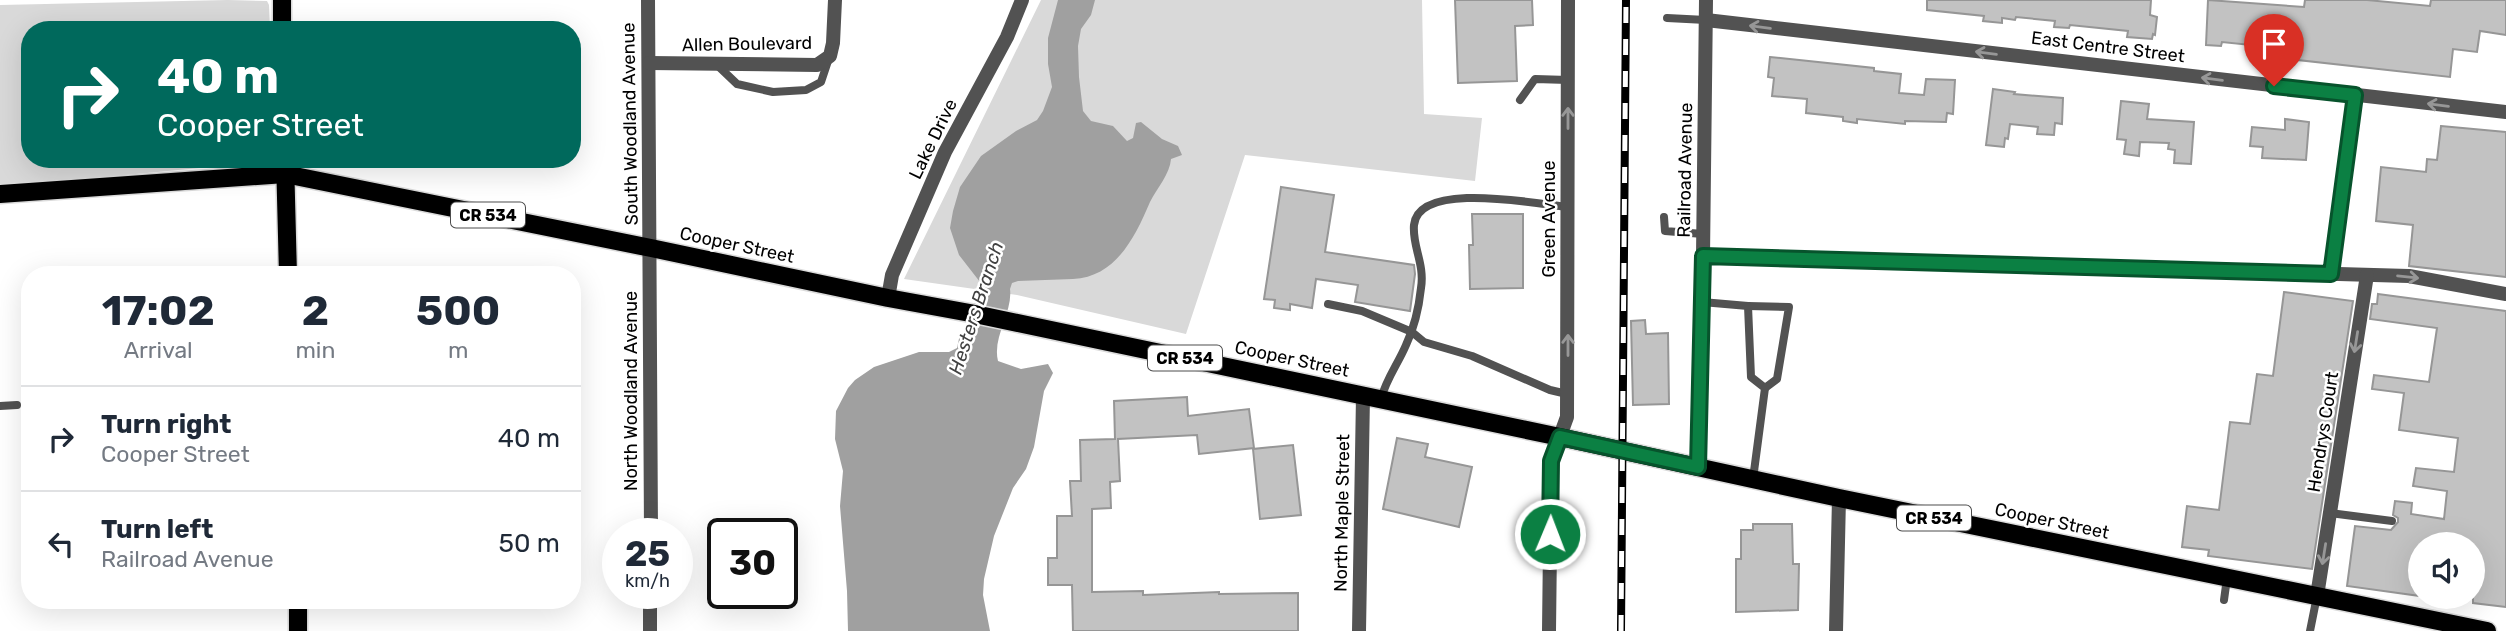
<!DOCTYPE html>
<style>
:root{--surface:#fff;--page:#f2f2f3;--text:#1f2937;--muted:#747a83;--line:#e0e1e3}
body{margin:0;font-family:Rubik,sans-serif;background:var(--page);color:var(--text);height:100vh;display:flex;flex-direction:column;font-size:26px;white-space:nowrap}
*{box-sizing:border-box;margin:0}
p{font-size:23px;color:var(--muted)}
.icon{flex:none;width:38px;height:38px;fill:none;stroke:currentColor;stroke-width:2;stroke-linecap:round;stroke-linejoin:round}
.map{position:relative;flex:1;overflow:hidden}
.drawer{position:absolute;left:21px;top:266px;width:560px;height:343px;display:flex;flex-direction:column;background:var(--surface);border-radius:28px;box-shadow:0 7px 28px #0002}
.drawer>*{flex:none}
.banner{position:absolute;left:21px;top:21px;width:560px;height:147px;border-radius:28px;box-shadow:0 7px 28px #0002;background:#00695c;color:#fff;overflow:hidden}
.buttons{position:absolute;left:2408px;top:532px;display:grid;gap:14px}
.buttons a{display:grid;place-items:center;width:77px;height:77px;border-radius:50%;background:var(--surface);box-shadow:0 7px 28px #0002;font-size:35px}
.speed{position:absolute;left:602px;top:518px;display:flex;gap:14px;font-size:35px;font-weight:700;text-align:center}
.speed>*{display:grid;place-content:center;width:91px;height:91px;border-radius:50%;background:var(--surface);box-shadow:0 7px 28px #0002;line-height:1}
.speed small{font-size:18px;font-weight:400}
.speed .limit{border:4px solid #111;border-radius:10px;background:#fff;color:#111}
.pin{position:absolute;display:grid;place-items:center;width:60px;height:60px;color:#fff;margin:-72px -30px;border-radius:50% 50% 50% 0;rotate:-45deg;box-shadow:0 0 7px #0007}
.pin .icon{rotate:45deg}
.me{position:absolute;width:77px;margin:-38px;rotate:1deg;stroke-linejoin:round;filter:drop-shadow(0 0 5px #0008)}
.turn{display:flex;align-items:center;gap:24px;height:147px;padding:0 21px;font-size:32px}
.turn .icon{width:91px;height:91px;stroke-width:2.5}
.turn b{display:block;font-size:49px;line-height:60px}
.eta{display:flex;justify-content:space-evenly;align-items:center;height:119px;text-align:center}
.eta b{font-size:42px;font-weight:700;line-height:49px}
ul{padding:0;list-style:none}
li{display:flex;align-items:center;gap:21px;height:105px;padding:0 21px;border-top:2px solid var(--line)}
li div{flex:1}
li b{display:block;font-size:26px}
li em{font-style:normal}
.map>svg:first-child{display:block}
.green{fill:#d9d9d9}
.water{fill:#a0a0a0}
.building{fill:#c2c2c2;stroke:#969696;stroke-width:2}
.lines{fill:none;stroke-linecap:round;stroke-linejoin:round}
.primary-casing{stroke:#dbdbdb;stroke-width:21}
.service{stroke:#525252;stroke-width:8}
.minor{stroke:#525252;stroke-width:14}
.tertiary{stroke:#525252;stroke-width:14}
.primary{stroke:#000;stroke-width:18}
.rail-casing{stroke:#000;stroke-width:8}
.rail{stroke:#fff;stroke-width:5;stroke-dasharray:16;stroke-linecap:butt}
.oneway{stroke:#979797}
.route-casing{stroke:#07532c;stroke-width:18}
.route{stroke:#0b8043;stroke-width:12}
.labels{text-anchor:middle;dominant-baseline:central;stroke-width:5;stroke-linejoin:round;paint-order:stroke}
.shield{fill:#fff;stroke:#4c4c4c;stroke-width:2}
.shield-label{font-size:16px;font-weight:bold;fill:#000}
.street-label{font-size:18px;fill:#000;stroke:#fff}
.water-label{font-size:19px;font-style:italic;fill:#414141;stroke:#fff}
</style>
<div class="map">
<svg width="2506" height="631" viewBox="0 0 2506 631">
<rect width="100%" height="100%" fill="#fff"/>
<g class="green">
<polygon points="228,0 267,1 269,5 270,30 30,30 30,159 249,159 241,164 0,187 0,5"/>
<polygon points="1041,0 1422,0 1424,114 1482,118 1475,181 1245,155 1186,334 1017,295 904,279"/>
</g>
<path class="water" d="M1058,0h37l-4,15 -10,14 -3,17 1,31 4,34 8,10 22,5 14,15 6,-3 3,-15 5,-1 21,17 16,7 4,9 -11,4c-1,15 -14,29 -21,43 -15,35 -34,75 -77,77 -19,1 -37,1 -55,2l-6,2 -2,6c3,23 -18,48 -12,72l23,8 27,-5 5,9 -9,18 -10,56 -8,22 -13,19 -19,48 -10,43 -1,16 7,36h-142l-1,-40 -7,-85 3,-35 -8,-32 1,-28 12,-23 7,-8 19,-13 45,-15h30l8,-4 3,-14 6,1 14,-53 -21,-27 -9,-27 3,-17 7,-24 21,-31 35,-25 21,-11 6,-9 9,-24 -4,-23v-26z"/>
<g class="building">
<polygon points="1455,0 1532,0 1533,25 1515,26 1517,81 1458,83"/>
<polygon points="1927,0 2151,0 2150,15 2157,17 2155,35 2153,34 2152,39 2127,37 2128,31 2070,25 2069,28 2054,27 2055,21 2016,17 2015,20 2002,18 2002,23 1983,21 1984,16 1927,10"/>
<polygon points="2208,0 2304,7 2305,0 2367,0 2430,6 2431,0 2506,0 2506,35 2480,31 2477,52 2453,49 2450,77 2298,60 2299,50 2222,42 2221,46 2206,45"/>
<polygon points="1770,57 1874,68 1874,71 1901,74 1899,93 1924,95 1926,79 1955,80 1953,114 1947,113 1946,122 1905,121 1905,124 1857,119 1857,123 1843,121 1843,117 1806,113 1807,99 1772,96 1774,78 1768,77"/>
<polygon points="1993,89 2015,92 2014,94 2063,98 2062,124 2055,123 2054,135 2037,134 2038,127 2010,124 2008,139 2005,138 2004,147 1986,145"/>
<polygon points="2121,101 2149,104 2147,119 2194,122 2191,164 2174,163 2175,150 2168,149 2169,143 2140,142 2139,156 2124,154 2126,140 2117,139"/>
<polygon points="2285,119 2309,122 2306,160 2262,158 2263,147 2250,146 2252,127 2285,130"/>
<polygon points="2441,126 2506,132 2506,277 2409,266 2413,225 2376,221 2381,167 2426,172 2427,159 2437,160"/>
<polygon points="1281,187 1334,195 1325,252 1414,265 1415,274 1410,311 1355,302 1358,285 1316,279 1312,308 1290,304 1290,310 1274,308 1275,300 1264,299"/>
<polygon points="1472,214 1523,214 1523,288 1470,289 1469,245 1473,245"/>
<polygon points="2284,292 2353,301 2312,569 2208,556 2209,550 2182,547 2187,506 2219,510 2230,422 2250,424 2257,374 2273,376"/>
<polygon points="2378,294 2506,311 2506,607 2473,603 2473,544 2420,544 2420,596 2347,586 2355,526 2391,530 2398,522 2398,518 2393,515 2395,501 2412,503 2411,514 2444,519 2447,491 2413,486 2416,468 2454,472 2458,438 2399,430 2404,393 2372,389 2374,375 2429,382 2437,328 2370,319 2372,304 2377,304"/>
<polygon points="1645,320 1646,334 1668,333 1669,404 1633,405 1631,321"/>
<polygon points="1187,397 1188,416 1249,409 1254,448 1199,454 1197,435 1118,439 1120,481 1110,482 1111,508 1092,509 1092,592 1143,591 1143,595 1219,592 1219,594 1298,593 1298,631 1073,631 1072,585 1048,585 1048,558 1057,558 1057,516 1072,516 1070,481 1081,481 1080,440 1115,439 1114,401"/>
<polygon points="1397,438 1428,444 1425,457 1472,467 1459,527 1383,509"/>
<polygon points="1293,445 1301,515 1260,519 1253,449"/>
<polygon points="1753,524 1792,524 1793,564 1799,564 1798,610 1736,612 1736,559 1741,559 1741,530 1753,530"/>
</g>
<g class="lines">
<g class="primary-casing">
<g id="primary">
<polyline points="282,0 282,30"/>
<polyline points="285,159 288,275"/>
<polyline points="0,194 285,174 651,248 888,298 970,313 1560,437 1839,498 2487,631"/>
<polyline points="298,600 298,631"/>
</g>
</g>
<g class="service">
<polyline points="1667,18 1706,20"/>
<polyline points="716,64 737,84 773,92 806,90 821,82 829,58"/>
<polyline points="1520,100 1535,79 1568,80"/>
<polyline points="1664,217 1665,231 1703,234"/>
<polyline points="2331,274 2355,95"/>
<polyline points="1702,302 1748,306 1751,377 1765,388 1753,479"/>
<polyline points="1328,304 1362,311 1412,332 1424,342 1472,356 1550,390 1567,394"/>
<polyline points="1748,306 1789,307 1777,379 1765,388"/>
<path d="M1381,399c5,-20 17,-35 25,-54 8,-17 13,-38 15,-57 4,-24 -9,-42 -7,-63 5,-45 123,-21 154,-18"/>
<polyline points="0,406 17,405"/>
<polyline points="2330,513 2392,521"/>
<polyline points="2224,600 2227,578"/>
<polyline points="2310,631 2317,596"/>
</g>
<g class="minor">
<polyline points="648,0 651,534"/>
<polyline points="1706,20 2506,112"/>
<polyline points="649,63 817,65 830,56 833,43 835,0"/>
<polyline points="1703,256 2409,276 2506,294"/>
<polyline points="888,298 892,275 945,152 1007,37 1022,0"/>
<polyline points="2317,596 2367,275"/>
<polyline points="650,631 650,593"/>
<polyline points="1359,631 1363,396"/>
<polyline points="1549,631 1551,461 1567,417 1568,0"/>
<polyline points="1836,631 1839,498"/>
</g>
<polyline class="tertiary" points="1698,467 1703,256 1706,0"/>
<use href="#primary" class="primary"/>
<g class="rail-casing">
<polyline id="rail" points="1621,631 1626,0"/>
</g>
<use href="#rail" class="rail"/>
</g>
<defs><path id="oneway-shaft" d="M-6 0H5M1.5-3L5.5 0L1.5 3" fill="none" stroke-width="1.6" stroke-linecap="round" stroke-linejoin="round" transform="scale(1.75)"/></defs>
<g class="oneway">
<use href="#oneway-shaft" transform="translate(1760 27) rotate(-173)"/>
<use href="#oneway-shaft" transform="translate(1986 53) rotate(-173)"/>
<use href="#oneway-shaft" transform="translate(2212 79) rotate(-173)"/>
<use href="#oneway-shaft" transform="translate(2438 105) rotate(-173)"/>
<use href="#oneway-shaft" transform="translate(1568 118) rotate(-90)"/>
<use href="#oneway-shaft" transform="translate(2408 277) rotate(6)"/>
<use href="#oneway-shaft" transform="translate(2356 342) rotate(99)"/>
<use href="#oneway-shaft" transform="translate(1568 345) rotate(-90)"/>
<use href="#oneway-shaft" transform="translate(2324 554) rotate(99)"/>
</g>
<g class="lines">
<g class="route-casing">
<polyline id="route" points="1550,534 1551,461 1560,437 1698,467 1703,256 2331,274 2355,95 2274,86"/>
</g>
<use href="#route" class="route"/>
</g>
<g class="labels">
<g class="shield">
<rect x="451" y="202.5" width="74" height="25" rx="5"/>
<rect x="1148" y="345.5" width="74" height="25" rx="5"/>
<rect x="1897" y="505.5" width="74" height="25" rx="5"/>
</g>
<g class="shield-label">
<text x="488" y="215">CR 534</text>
<text x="1185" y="358">CR 534</text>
<text x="1934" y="518">CR 534</text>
</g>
<g class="street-label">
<text transform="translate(747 44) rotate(-1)">Allen Boulevard</text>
<text transform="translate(2108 47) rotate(7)">East Centre Street</text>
<text transform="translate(630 124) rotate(-91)">South Woodland Avenue</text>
<text transform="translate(933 139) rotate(-64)">Lake Drive</text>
<text transform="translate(1685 170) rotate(-89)">Railroad Avenue</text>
<text transform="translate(1549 219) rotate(-90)">Green Avenue</text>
<text transform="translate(737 245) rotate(12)">Cooper Street</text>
<text transform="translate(1292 359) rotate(12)">Cooper Street</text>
<text transform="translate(631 391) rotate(-90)">North Woodland Avenue</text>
<text transform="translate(2323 432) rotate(-81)">Hendrys Court</text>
<text transform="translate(1342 513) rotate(-89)">North Maple Street</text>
<text transform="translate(2052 521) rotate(12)">Cooper Street</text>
</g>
<g class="water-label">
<text transform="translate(976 308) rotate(-72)">Hesters Branch</text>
</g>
</g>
</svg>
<div class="buttons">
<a><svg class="icon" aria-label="sound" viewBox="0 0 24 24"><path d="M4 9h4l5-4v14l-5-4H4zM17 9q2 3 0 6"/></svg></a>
</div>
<div class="speed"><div>25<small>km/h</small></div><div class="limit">30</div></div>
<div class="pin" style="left:2274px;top:86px;background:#d93025"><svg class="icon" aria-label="arrive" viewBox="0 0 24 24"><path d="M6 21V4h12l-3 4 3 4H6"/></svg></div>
<svg class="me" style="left:1550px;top:534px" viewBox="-20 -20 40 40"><circle r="17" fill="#0b8043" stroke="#fff" stroke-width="3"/><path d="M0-11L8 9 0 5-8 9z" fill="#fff"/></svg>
<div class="banner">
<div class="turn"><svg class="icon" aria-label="right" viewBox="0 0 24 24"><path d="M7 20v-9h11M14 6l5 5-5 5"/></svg><div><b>40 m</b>Cooper Street</div></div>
</div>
<section class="drawer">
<div class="eta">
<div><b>17:02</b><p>Arrival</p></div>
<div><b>2</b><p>min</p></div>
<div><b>500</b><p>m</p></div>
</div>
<ul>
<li><svg class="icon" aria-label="right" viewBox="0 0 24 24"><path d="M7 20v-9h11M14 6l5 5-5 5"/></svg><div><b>Turn right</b><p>Cooper Street</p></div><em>40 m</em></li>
<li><svg class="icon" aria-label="left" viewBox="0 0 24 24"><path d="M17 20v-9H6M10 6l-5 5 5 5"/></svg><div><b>Turn left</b><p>Railroad Avenue</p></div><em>50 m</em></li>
</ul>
</section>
</div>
